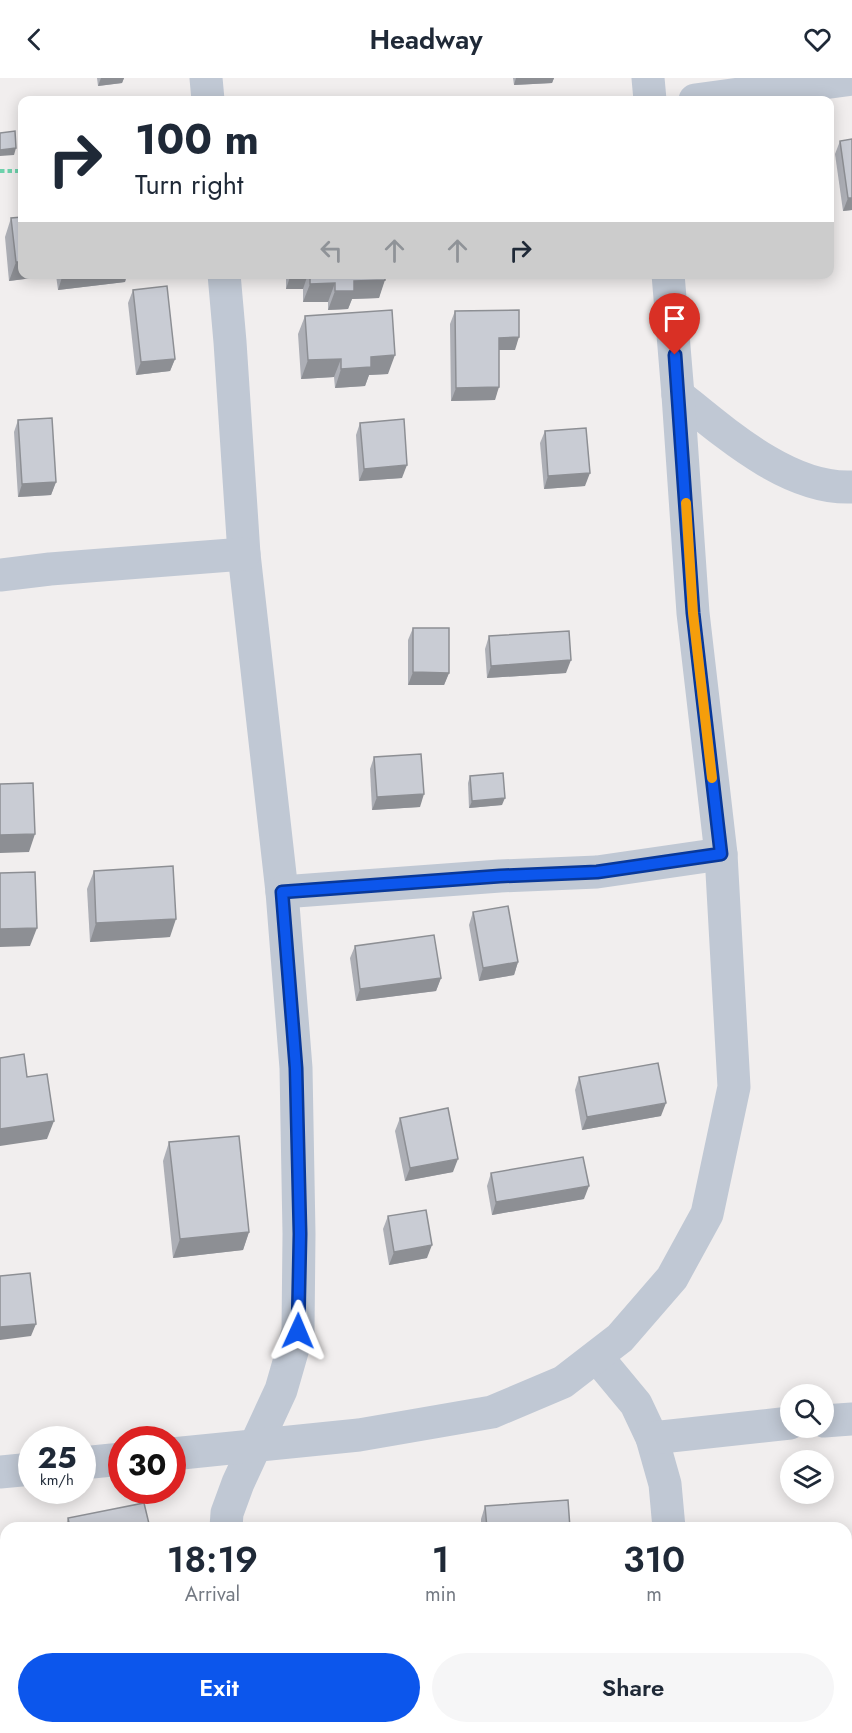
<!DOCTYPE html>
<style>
:root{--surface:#fff;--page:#f6f6f7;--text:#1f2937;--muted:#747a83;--accent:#0c56ec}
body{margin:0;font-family:Jost,sans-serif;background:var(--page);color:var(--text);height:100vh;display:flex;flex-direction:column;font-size:22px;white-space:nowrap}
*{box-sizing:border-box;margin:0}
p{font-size:20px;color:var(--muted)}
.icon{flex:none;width:33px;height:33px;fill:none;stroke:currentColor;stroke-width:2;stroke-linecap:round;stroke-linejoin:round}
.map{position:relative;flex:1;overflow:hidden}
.side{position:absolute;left:0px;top:1444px;width:852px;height:212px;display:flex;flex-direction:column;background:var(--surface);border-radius:18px 18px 0 0;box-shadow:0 3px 15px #0003}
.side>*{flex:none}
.hud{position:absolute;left:18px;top:18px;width:816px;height:183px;border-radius:12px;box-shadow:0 3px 15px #0003;background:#fff;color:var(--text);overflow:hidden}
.fabs{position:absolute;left:780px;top:1306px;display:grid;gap:12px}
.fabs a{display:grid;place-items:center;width:54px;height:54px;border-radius:50%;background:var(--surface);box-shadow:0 3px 15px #0003;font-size:30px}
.speed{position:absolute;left:18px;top:1348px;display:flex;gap:12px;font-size:30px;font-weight:700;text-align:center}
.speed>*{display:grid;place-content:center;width:78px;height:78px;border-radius:50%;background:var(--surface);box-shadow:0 3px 15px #0003;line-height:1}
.speed small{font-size:15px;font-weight:400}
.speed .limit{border:9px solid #d22;background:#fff;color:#111}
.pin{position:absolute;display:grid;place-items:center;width:51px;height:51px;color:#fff;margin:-62px -26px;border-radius:50% 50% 50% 0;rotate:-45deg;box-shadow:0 0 6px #0007}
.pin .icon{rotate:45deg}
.me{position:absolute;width:66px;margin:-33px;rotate:1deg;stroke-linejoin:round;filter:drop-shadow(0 0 4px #0008)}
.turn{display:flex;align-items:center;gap:21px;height:126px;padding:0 18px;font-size:27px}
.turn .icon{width:78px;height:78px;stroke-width:2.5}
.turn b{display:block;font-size:42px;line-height:51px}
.lanes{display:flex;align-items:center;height:57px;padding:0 18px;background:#0003;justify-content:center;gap:30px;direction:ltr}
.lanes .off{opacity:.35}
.eta{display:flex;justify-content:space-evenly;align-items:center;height:102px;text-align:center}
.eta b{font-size:36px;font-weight:600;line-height:42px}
.button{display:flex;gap:12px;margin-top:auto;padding:12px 18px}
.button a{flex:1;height:69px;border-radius:36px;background:var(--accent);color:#fff;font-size:24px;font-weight:600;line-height:69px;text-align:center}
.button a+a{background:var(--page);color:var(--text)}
header{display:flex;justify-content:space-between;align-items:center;height:78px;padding:0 18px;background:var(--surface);font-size:27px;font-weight:600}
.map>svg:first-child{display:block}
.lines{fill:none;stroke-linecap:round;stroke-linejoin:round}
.path{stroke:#6ed2ac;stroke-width:4;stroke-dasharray:4.5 3;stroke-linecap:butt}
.minor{stroke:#c0c8d4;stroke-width:33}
.wall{fill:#adafb6}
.shaded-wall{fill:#8d8f94}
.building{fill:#c9ccd4;stroke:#8d8f94;stroke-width:1.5}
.route-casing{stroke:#083899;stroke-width:15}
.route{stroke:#0c56ec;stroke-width:10}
.slow{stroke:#f59e0b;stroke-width:10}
</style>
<header><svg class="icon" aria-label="back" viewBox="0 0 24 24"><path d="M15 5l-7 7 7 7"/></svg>Headway<svg class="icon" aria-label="heart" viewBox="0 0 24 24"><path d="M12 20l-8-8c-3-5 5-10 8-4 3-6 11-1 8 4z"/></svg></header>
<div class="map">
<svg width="852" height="1655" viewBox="0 0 852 1655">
<rect width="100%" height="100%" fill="#f1eeee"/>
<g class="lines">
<polyline class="path" points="0,93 22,93"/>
<g class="minor">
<polyline points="206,0 208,22"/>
<polyline points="648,0 650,22"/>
<polyline points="695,22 852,1"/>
<polyline points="224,196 230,264 244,476 282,814 296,990 299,1156 298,1253 281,1312 238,1405 227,1435 226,1450"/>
<path d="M678,317c47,38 111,95 174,92"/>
<polyline points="0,497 50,491 244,476"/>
<polyline points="282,814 500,798 597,794 721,776"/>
<polyline points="597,1279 636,1326 652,1360 665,1406 669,1450"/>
<polyline points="824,1343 852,1341"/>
<polyline points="652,1360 790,1345"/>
<polyline points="172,1376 359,1357 492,1334 563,1304 620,1260 672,1200 707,1136 734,1009 721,776 693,535 678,317 668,196"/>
<polyline points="82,1385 122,1381"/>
<polyline points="0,1394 32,1391"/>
<polyline points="236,1650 236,1655"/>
<polyline points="686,1650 686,1655"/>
</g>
</g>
<g class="wall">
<polygon points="97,0 124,0 122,5 98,8"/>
<polygon points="513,0 554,0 552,5 514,7"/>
<polygon points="852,61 852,132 843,133 835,76 840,63"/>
<polygon points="11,140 22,196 127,196 125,204 58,212 56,197 9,203 5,159"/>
<polygon points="286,196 385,196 379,220 352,221 348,231 328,232 328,224 303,224 303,211 286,211"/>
<polygon points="133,212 175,281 170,293 136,297 128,225"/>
<polygon points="455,233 515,272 499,272 495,322 451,323 450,246"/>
<polygon points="305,238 388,296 369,297 365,308 335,310 334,299 301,301 298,256"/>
<polygon points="18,342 56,404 51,417 18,419 14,354"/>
<polygon points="360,345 402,400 359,403 356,357"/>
<polygon points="545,353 585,408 544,411 540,365"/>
<polygon points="413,550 449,595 444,607 408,607 408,562"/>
<polygon points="489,558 566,595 487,600 485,571"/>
<polygon points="374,679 420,729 372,732 370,691"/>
<polygon points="470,698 502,727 469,730 468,705"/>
<polygon points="94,793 170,859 90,864 87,811"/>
<polygon points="473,834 518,884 514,897 479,903 469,847"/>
<polygon points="355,868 441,900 436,913 356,923 350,880"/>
<polygon points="579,999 661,1038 582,1052 575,1012"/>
<polygon points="400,1040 453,1094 405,1103 395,1053"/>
<polygon points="169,1064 249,1154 243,1172 173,1180 163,1083"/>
<polygon points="491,1095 584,1121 492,1137 487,1108"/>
<polygon points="388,1138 427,1180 389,1187 383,1151"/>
<polygon points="485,1428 570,1450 481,1450 481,1441"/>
<polygon points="68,1440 150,1450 65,1450"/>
<polygon points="600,1650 638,1650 637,1655 601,1655"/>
</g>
<g class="shaded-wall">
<polygon points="101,0 124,0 122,5 98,8"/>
<polygon points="516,0 554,0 552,5 514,7"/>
<polygon points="16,70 14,77 0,78 0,72"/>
<polygon points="848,120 852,120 852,132 843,133"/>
<polygon points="16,184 22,184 22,196 57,196 56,197 9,203"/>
<polygon points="63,196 127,196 125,204 58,212"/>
<polygon points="291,196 308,196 303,211 286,211"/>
<polygon points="385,202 379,220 352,221 348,231 328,232 335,213 354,203"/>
<polygon points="335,205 328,224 303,224 310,206"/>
<polygon points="519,259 515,272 494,272 499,260"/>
<polygon points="395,277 388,296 369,297 365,308 335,310 341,291 371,279"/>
<polygon points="175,281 170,293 136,297 141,284"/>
<polygon points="341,281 334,299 301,301 308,282"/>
<polygon points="499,309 495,322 451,323 456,310"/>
<polygon points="407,387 402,400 359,403 364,391"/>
<polygon points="590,395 585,408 544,411 548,398"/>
<polygon points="56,404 51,417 18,419 22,406"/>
<polygon points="571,582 566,595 487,600 491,588"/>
<polygon points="413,594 449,595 444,607 408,607"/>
<polygon points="424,716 420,729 372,732 377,719"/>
<polygon points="505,720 502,727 469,730 472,723"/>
<polygon points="35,756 29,774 0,775 0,757"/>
<polygon points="176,841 170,859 90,864 96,845"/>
<polygon points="37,850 30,868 0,869 0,851"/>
<polygon points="518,884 514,897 479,903 483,890"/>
<polygon points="441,900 436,913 356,923 360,911"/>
<polygon points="666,1025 661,1038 582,1052 587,1039"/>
<polygon points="54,1043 47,1061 0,1068 0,1051"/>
<polygon points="458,1081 453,1094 405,1103 410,1090"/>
<polygon points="589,1108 584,1121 492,1137 496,1124"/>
<polygon points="249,1154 243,1172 173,1180 180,1161"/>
<polygon points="432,1167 427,1180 389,1187 394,1174"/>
<polygon points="36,1246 31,1258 0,1262 0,1249"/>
<polygon points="604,1650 638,1650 637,1655 602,1655"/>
</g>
<g class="building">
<polygon points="15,53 16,70 0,72 0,55"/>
<polygon points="852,61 852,120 848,120 840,63"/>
<polygon points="22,139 22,184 16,184 11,140"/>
<polygon points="310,196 385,196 385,202 354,203 354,213 335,213 335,205 310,206"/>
<polygon points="167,208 175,281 141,284 133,212"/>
<polygon points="392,232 395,277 371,279 371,289 341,291 341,281 308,282 305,238"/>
<polygon points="519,232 519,259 499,260 499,309 456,310 455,233"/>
<polygon points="52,340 56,404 22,406 18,342"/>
<polygon points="404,341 407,387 364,391 360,345"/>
<polygon points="586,350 590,395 548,398 545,353"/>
<polygon points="413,550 449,550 449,595 413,594"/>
<polygon points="569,553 571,582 491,588 489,558"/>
<polygon points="421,676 424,716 377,719 374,679"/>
<polygon points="503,695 505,720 472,723 470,698"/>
<polygon points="33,705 35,756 0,757 0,706"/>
<polygon points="173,788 176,841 96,845 94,793"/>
<polygon points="35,794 37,850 0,851 0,795"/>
<polygon points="508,828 518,884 483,890 473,834"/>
<polygon points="434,857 441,900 360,911 355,868"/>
<polygon points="24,976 27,999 47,996 54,1043 0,1051 0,980"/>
<polygon points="658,985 666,1025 587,1039 579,999"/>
<polygon points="448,1030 458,1081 410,1090 400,1040"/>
<polygon points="239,1058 249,1154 180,1161 169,1064"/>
<polygon points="583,1079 589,1108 496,1124 491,1095"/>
<polygon points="426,1132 432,1167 394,1174 388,1138"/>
<polygon points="30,1195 36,1246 0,1249 0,1198"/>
<polygon points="568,1422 570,1450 487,1450 485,1428"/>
<polygon points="144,1425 150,1450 70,1450 68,1440"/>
<polygon points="136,1650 156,1650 156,1655 109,1655"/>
</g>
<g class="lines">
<g class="route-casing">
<polyline id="route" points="298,1253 300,1156 296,990 282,814 500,798 597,794 721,776 693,535 675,277"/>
</g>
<use href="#route" class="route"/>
<polyline class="slow" points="686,425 693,535 712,700"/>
</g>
</svg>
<div class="fabs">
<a><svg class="icon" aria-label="search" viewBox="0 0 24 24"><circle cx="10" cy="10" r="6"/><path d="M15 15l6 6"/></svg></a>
<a><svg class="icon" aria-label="layers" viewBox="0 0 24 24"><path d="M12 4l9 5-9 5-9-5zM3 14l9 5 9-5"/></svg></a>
</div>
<div class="speed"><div>25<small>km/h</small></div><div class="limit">30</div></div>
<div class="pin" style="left:675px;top:277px;background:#d93025"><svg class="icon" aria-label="arrive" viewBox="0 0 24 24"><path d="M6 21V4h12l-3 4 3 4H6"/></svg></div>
<svg class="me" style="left:298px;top:1253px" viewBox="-20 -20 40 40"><path d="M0-17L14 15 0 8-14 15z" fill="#0c56ec" stroke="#fff" stroke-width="4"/></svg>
<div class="hud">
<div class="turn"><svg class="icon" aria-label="right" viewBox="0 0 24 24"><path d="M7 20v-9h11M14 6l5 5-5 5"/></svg><div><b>100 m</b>Turn right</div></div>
<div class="lanes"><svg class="icon off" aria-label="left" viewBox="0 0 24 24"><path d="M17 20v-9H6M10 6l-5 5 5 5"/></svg><svg class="icon off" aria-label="ahead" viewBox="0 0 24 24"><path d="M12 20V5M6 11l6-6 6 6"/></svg><svg class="icon off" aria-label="ahead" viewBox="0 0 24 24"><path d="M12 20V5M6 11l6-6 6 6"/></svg><svg class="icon" aria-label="right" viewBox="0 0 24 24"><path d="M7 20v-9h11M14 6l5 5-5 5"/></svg></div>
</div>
<section class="side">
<div class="eta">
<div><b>18:19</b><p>Arrival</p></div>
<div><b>1</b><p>min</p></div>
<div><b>310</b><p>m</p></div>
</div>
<div class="button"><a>Exit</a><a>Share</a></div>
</section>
</div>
